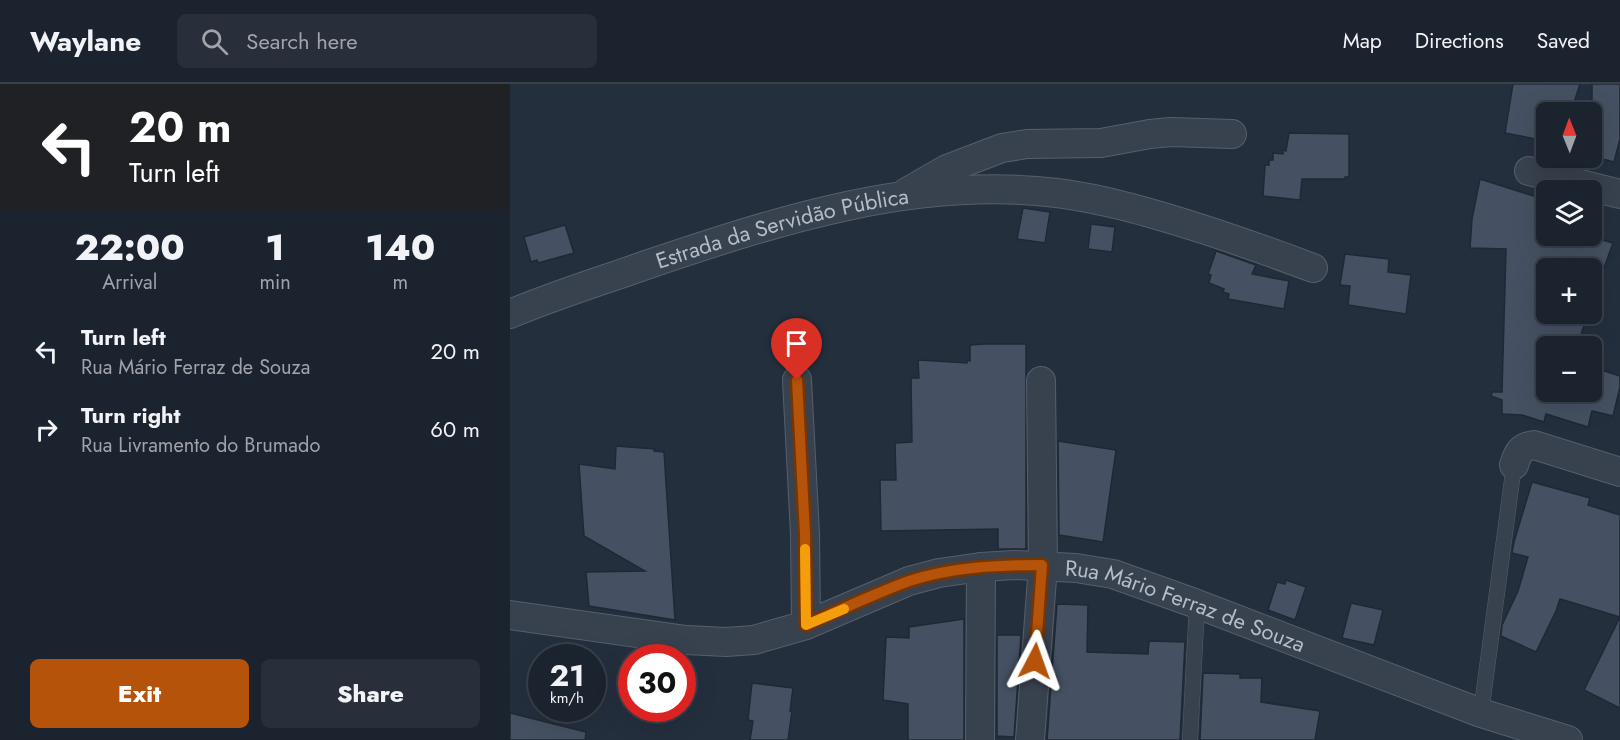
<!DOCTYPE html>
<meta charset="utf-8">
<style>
:root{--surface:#1b232e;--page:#282f3a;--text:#f1f3f6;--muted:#a0a4aa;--line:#39404a;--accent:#b45309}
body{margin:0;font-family:Jost,sans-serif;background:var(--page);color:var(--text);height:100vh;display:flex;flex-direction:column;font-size:22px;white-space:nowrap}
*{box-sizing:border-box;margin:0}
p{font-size:20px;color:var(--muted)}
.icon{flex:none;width:33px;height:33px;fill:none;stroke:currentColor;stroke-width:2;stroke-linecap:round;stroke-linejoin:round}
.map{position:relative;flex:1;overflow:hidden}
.sheet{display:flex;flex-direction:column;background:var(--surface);width:510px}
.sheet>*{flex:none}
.top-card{background:#202124;color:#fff;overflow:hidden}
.needle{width:39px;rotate:359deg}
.controls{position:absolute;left:1026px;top:18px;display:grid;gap:12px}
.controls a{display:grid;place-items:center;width:66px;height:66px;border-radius:9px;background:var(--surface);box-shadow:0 6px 24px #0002,0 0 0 2px var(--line);font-size:30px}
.speed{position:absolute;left:18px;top:560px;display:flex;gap:12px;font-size:30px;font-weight:700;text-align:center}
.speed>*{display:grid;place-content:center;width:78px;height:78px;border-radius:50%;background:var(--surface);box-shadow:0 6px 24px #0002,0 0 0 2px var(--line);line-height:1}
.speed small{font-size:15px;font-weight:400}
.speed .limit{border:9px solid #d22;background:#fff;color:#111}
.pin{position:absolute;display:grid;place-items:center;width:51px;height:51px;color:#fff;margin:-62px -26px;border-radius:50% 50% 50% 0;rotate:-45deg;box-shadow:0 0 6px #0007}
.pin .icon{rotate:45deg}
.me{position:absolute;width:66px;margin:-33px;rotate:4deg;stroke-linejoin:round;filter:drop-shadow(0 0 4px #0008)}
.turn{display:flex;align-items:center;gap:21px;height:126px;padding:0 30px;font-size:27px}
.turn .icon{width:78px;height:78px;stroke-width:2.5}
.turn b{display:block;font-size:42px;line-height:51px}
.eta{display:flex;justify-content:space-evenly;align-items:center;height:102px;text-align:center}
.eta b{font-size:36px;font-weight:800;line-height:42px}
.primary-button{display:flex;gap:12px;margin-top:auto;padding:12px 30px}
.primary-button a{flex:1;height:69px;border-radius:9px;background:var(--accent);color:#fff;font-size:24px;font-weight:800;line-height:69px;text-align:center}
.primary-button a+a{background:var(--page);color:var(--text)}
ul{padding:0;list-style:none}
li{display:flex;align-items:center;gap:18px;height:78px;padding:0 30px}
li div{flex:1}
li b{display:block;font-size:22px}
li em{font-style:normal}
header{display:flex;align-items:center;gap:36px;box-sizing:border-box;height:84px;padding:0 30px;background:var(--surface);border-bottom:2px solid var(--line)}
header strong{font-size:28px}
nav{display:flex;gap:33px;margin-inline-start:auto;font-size:21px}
.search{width:420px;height:54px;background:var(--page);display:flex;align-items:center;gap:15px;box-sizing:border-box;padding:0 21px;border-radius:9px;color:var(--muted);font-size:22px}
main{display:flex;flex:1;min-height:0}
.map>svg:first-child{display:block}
.building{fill:#455162;stroke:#1f2835;stroke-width:1.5}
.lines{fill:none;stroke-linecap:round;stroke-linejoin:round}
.lane-casing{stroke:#565f6c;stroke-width:16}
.street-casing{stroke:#565f6c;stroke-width:30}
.lane{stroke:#38414e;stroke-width:15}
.street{stroke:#38414e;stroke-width:28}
.route-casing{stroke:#753606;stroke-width:15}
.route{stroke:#b45309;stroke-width:10}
.slow{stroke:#f59e0b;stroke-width:10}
.labels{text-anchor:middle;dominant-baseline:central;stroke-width:6;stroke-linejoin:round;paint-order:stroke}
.street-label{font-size:22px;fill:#b4bcc9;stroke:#1d2633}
</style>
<header>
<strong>Waylane</strong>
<div class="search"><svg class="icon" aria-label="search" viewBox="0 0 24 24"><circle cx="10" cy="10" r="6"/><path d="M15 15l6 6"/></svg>Search here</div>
<nav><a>Map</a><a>Directions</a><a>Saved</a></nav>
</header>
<main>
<section class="sheet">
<div class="top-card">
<div class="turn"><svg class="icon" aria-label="left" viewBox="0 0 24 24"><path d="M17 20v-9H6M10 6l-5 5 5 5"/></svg><div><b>20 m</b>Turn left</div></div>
</div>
<div class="eta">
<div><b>22:00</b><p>Arrival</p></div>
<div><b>1</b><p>min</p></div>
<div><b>140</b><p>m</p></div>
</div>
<ul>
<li><svg class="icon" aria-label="left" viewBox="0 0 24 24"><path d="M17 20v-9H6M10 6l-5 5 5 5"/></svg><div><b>Turn left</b><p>Rua Mário Ferraz de Souza</p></div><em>20 m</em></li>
<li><svg class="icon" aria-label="right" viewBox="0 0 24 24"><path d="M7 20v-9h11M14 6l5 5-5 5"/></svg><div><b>Turn right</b><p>Rua Livramento do Brumado</p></div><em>60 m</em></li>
</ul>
<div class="primary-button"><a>Exit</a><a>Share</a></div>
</section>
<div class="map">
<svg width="1110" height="656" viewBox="0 0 1110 656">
<rect width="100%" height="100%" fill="#242f3e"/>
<g class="building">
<polygon points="1003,0 1070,0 1061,28 1036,28 1036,57 995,49"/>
<polygon points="1082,0 1110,0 1110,55 1104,78 1082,72"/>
<polygon points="779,49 839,50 839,93 835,93 835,95 792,95 790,116 753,112 755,81 759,81 759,76 763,76 763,69 773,70 773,66 776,67"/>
<polygon points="970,95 1036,116 1036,152 1079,152 1103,159 1094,184 1036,184 1036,230 1078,230 1067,262 1036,262 1036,308 1082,308 1082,283 1110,292 1110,303 1103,332 1082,327 1078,343 1036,330 1034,338 1012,331 992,330 992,316 981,312 982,308 992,308 996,165 960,164 962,135"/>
<polygon points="513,124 540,128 535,159 507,155"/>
<polygon points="581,140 605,143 602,168 578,165"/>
<polygon points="55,141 64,169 28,179 27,176 21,178 14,153"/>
<polygon points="706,167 746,181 742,190 779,197 774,225 718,215 719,210 713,208 714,205 699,199 701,191 698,190"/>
<polygon points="835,170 879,175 878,188 901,191 896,230 838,221 840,202 830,201"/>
<polygon points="475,260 516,260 516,465 488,465 488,445 371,447 370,396 386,396 385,359 402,358 401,294 409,294 408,276 457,279 457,276 460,277 460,261"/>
<polygon points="548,357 606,366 593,458 549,451"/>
<polygon points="106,362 145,365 144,367 154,368 165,536 79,522 76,488 135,487 74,452 69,380 105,385"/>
<polygon points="1022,398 1080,414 1078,421 1110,431 1110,533 1050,515 1046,527 1026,568 991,552 992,541 1008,507 1018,473 1002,469 1004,458"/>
<polygon points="776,496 796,503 785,536 758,526 767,498 775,500"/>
<polygon points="841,519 873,526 864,561 832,554"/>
<polygon points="547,520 578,521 577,568 638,570 639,557 675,558 670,656 537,656"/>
<polygon points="1110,533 1110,624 1074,606"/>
<polygon points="454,535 454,656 398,656 398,620 373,616 376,553 399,554 399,543"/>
<polygon points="487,551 511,551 504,653 487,652"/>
<polygon points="693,589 730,590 730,594 752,594 751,618 810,627 805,656 690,656"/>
<polygon points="242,599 283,604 280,627 282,627 278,656 240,656 243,637 238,636"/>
<polygon points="0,629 76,648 75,656 0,656"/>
</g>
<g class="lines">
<g class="lane-casing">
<g id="lane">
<polyline points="971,629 1004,381"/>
<polyline points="680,656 687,520"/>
</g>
</g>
<g class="street-casing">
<g id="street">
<polyline points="1019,87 1110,110"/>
<polyline points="397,108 437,85 492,64 517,60 591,59 640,50 661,48 722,50"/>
<path id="s1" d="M0,230c45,-19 91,-33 136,-49 133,-45 270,-89 411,-72 47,6 91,19 136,33 41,13 80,27 120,42"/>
<polyline points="287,296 295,450 296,541"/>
<path d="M1004,381c4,-12 6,-18 20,-20l86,27"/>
<path id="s2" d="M0,531l176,25 40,2 28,-2 52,-15 103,-44 30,-8 42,-6 33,-2 62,3 37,6 84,30 284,109 87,27"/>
<polyline points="470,656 471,483"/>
<polyline points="520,656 533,481 531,297"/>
</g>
</g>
<use href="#lane" class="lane"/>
<use href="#street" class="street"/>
</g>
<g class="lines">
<g class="route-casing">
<path id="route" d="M287,296l8,154 1,91c34,-15 68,-31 103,-44 43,-14 89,-16 133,-16l-7,96"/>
</g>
<use href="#route" class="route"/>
<polyline class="slow" points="295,465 296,541 334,525"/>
</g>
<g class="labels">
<g class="street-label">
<text stroke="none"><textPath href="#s1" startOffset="286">Estrada da Servidão Pública</textPath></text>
<text stroke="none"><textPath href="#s2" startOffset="696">Rua Mário Ferraz de Souza</textPath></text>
</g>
</g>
</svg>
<div class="controls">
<a><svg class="needle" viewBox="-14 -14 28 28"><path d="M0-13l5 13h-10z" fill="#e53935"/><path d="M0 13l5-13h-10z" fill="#a0a4aa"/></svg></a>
<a><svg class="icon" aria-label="layers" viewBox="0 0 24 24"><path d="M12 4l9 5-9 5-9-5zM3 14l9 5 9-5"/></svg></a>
<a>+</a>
<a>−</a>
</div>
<div class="speed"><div>21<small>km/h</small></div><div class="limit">30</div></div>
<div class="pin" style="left:287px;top:296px;background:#d93025"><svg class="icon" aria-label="arrive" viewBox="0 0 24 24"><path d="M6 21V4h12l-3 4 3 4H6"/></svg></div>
<svg class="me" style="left:525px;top:577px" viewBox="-20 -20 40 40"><path d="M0-17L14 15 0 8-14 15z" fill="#b45309" stroke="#fff" stroke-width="4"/></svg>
</div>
</main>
